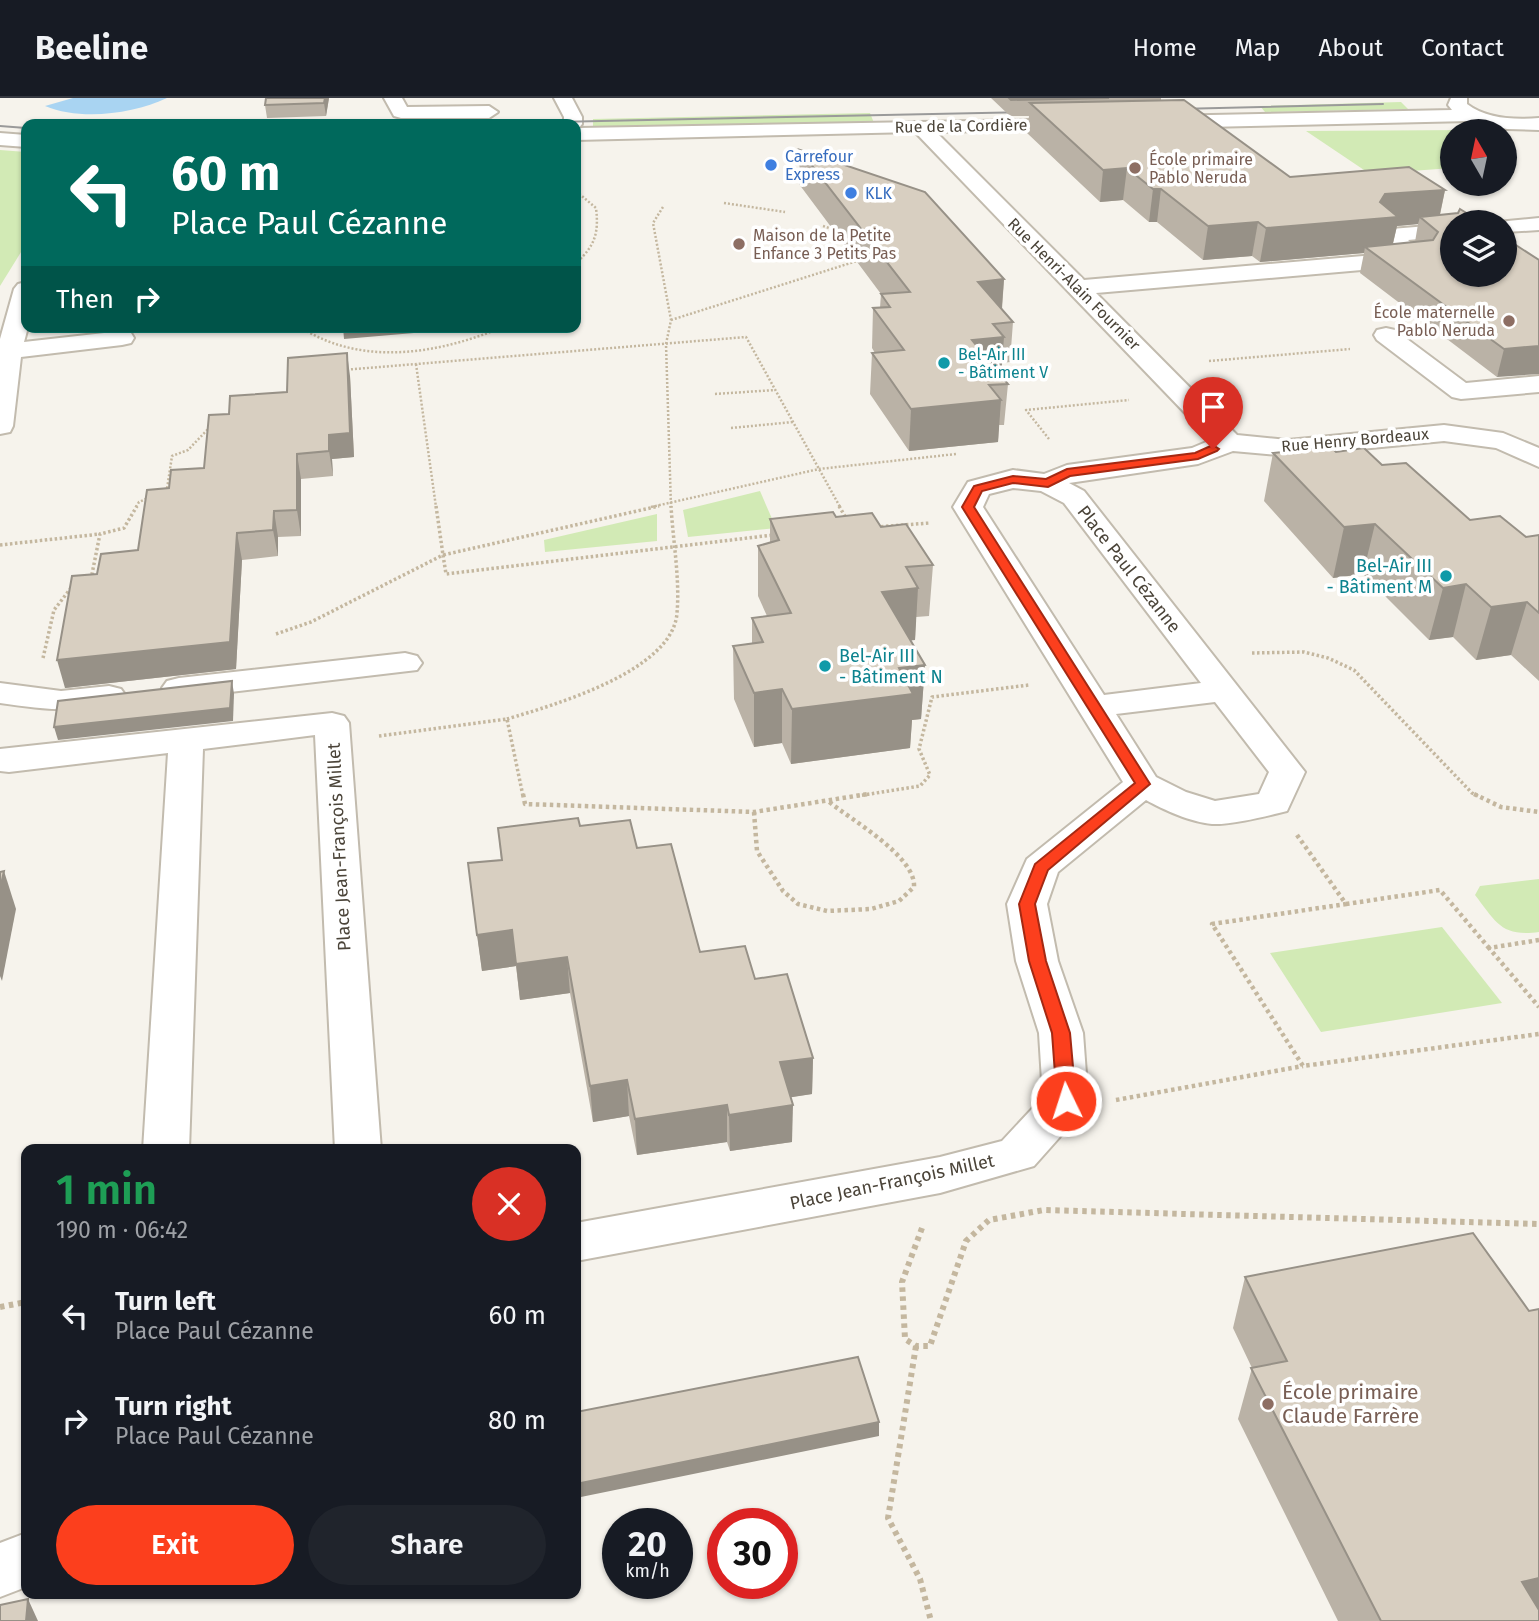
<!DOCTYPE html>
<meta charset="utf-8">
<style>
:root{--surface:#171b24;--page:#20242c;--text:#f1f3f6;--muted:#9ea1a6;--line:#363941;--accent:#fc3f1d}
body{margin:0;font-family:"Fira Sans",sans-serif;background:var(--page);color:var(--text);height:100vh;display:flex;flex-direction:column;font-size:26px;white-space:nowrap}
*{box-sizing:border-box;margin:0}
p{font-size:23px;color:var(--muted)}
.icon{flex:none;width:38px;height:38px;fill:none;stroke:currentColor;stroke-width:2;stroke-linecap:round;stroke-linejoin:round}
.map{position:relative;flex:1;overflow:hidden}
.details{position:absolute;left:21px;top:1046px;width:560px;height:455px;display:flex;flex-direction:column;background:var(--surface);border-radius:14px;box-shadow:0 2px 5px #0004}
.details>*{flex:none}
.top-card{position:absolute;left:21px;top:21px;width:560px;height:214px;border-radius:14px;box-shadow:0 2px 5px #0004;background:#00695c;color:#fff;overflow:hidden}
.needle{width:46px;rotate:351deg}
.fabs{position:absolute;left:1440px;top:21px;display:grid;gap:14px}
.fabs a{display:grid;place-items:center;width:77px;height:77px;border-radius:50%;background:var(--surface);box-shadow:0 2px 5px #0004;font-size:35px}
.speed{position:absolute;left:602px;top:1410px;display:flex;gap:14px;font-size:35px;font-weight:700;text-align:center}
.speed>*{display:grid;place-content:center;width:91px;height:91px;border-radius:50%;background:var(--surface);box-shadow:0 2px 5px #0004;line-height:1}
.speed small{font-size:18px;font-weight:400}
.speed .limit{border:10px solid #d22;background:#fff;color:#111}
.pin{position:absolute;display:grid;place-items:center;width:60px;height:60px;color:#fff;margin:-72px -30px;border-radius:50% 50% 50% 0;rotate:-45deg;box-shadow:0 0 7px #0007}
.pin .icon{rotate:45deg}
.me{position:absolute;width:77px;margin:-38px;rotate:356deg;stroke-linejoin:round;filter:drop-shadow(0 0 5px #0008)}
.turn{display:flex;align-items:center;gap:24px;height:147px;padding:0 35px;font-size:32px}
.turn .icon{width:91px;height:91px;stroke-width:2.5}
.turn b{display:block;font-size:49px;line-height:60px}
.then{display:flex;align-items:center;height:66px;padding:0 35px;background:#0003;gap:14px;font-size:26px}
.round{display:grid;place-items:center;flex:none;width:74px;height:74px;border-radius:37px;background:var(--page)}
.headline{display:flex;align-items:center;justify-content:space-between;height:119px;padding:0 35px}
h1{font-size:42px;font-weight:600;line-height:52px;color:#1e9e55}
.cta{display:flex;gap:14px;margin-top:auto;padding:14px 35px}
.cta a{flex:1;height:80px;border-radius:42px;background:var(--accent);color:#fff;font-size:28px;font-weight:600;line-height:80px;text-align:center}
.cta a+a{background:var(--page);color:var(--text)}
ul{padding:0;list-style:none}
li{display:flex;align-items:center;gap:21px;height:105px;padding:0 35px}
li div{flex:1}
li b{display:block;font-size:26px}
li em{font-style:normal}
header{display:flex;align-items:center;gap:42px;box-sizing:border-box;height:98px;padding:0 35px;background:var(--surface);border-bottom:2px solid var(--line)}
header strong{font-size:33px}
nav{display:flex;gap:38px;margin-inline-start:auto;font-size:24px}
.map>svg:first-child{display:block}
.green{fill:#d2eab5}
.water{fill:#a9d4f2}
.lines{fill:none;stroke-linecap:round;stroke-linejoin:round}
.minor-casing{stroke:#c2bbae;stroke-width:4}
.path-far3{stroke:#c4b79f;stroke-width:2.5;stroke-dasharray:2 2;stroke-linecap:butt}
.path-far2{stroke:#c4b79f;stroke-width:3.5;stroke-dasharray:2.5 2.5;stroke-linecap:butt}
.path-far1{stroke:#c4b79f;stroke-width:4.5;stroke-dasharray:3.5 3.5;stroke-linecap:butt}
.path{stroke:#c4b79f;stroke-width:6;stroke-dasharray:4.5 4.5;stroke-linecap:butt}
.minor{fill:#fff;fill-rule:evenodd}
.tram{stroke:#9a9a9a;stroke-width:2}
.wall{fill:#bab2a6;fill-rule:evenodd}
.shaded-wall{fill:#979187}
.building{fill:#d8cfc1;stroke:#979187;stroke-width:2}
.route{fill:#fc3f1d;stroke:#a42913;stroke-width:2}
.shop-dot{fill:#3f7fe0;stroke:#fff;stroke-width:2.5}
.education-dot{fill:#8d6e63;stroke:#fff;stroke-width:2.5}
.culture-dot{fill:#0f9aa8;stroke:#fff;stroke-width:2.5}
.labels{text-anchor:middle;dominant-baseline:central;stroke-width:7;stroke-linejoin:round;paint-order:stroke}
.far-street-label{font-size:16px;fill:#4b4439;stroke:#fff}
.far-shop-label{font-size:16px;fill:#366cbe;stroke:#fff;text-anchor:start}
.far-education-label{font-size:16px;fill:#785e54;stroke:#fff;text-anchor:start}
.far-culture-label{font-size:16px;fill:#0d838f;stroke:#fff;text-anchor:start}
.culture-label{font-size:18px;fill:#0d838f;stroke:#fff;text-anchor:end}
.street-label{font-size:18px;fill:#4b4439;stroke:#fff}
.near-education-label{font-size:21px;fill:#785e54;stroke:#fff;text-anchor:start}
</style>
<header>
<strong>Beeline</strong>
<nav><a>Home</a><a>Map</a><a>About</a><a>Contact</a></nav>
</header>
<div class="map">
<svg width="1539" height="1523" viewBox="0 0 1539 1523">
<rect width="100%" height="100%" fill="#f6f3ec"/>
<g class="green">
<polygon points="1401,4 1408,11 1265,14 1260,8"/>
<polygon points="870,15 874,25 627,31 626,28 593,29 593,21"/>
<polygon points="1469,32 1471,33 1452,33 1452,70 1370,76 1306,33"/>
<polygon points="0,52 26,54 26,146 0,188"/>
<polygon points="760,393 776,430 688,439 683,412"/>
<polygon points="657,416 657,443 545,454 544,442"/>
<path d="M1539,781v53c-38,5 -43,-10 -64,-37l5,-9z"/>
<polygon points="1442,829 1502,905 1321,934 1270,855"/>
</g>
<path class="water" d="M73,0h94c-34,16 -86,23 -122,8z"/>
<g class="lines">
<g class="minor-casing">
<g id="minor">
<polygon points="384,0 402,0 407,9 489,8 498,14 489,20 401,20 394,18"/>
<path d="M554,0h18l10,19v7l-3,4 509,-9 2,4 -9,6 -145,3 148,148 314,-27 -22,-18 3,-5 73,-6v12l-44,4 22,18 -3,5 -8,2 -323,28 141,142 51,5 156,-15 59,8 36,15v19l-43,-19 -52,-7 -156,15 -55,-5 -35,13 -129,19 15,8 221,281 -18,39c-20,5 -55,14 -75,13 -21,-2 -48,-14 -66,-24l-88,72 -11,32 11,57 25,72 5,68 -6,11 -48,54 -94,27 -364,68v-38l364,-66 62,-16 41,-44 -4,-64 -23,-72 -9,-57 20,-45 96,-77 -170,-275 15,-25 45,-12 31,4 23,-9 125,-17 19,-8 -296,-308 -339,8v-16h-12v-7zM1013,390l28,3 23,12 137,180 -97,12 -121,-188 6,-13zM1215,604l54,70 -10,22 -44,7 -29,-9 -30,-15 -40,-63z"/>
<path d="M1451,0h16v6c20,15 48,16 72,14v12l-32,-1 -37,-8 -308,7 -9,-6 9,-6 290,-6 -4,-5z"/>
<polygon points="0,35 26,37 26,49 0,47"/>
<polygon points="1539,120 1539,132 1505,134 1505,124 1497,124"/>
<polygon points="26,184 28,229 24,244 122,233 131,235 134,240 131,245 122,247 21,259 13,328 10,334 0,336 0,241 14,191 18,186"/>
<polygon points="1386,230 1395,232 1466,285 1539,278 1539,294 1461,301 1452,299 1377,242 1374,237 1377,232"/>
<polygon points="405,555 417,558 422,565 417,572 179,600 167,597 162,590 167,583 179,580"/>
<path d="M0,585l61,8 48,-5 12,3 5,7 -5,7c-41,11 -80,6 -121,0z"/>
<polygon points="332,615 344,618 349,625 381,1052 335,1052 315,637 203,651 189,1052 143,1052 168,655 9,674 0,673 0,651"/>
<polygon points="26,1435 26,1489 0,1499 0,1445"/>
</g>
</g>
<g class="path-far3">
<polyline points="348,26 365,26"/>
<path d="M576,93l20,17c3,25 -1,38 -20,55"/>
<polyline points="724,105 785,114"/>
<polyline points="663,109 653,125 671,222 666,246 671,409"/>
<polyline points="823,128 835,132"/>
<polyline points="671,222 860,162"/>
<path d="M300,229c62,40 138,27 203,0"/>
<polyline points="1209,263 1350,251"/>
<polyline points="416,266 436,409"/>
<polyline points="343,272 746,239 840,409"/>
<polyline points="715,296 775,292"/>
<polyline points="731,330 793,324"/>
<polyline points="1049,341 1026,312 1129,302"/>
<polyline points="164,392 167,391 172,358 188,352 210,329"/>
<polyline points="136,409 139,404 150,399"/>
<polyline points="651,409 819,371 956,356"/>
</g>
<g class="path-far2">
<polyline points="436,408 443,457 659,408"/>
<polyline points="839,408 846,420"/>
<polyline points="876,429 930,425"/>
<polyline points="0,447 100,436"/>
<polyline points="87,479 92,476 100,436 124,430 137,408"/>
<polyline points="276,536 311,524 443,457 446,476 773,437"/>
<polyline points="1252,555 1304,554 1328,560 1354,572 1472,695 1478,698"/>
<polyline points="43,560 54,512 71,490"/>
<path d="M507,621c47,-14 166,-48 170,-106 3,-34 -4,-72 -6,-107"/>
<polyline points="379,638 507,621 523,698"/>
<polyline points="857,698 920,688 930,677 919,651 932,599 1029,587"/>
</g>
<g class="path-far1">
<polyline points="523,696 525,706 754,714 868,696"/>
<polyline points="1474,696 1501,709 1539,714"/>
<path d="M754,714l3,39 26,40 15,13 29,7 44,-2 28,-8 15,-14c2,-31 -63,-67 -86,-86"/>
<polyline points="1297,737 1346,806 1212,826 1303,968 1539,936"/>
<polyline points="1346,806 1440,792 1489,850"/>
<polyline points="1539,842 1489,850 1539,909"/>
<polyline points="1116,1002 1303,968"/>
</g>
<g class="path">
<polyline points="922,1130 902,1184 905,1241 916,1248 930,1248 966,1143 989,1122 1044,1112 1539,1126"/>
<polyline points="0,1209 26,1204"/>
<polyline points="916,1248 888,1420 920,1481 931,1523"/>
</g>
<use href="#minor" class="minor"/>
<g class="tram">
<polyline points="1177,11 1383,6"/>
<polyline points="457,26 1026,14"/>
<polyline points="0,28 26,30"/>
</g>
</g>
<g class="wall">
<polygon points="266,0 329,0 326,18 267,20 265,7"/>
<path d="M991,0h170v2l129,77 155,13 -5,25 99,45 -42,117 -137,-104 4,-20 -104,9 -8,-6 -49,4 -46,-38h-8l-26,-22 -23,2 -73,-69 2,-17h-19zM1418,126l-3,18 -22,2 4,-18z"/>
<polygon points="800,52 1004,181 1002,212 1013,224 1010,264 1002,265 1001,278 1008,286 1004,327 999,327 998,344 909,353 870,296 872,255 875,255 872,250 873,210 880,210 881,196 799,86"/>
<polygon points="350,278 354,359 332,361 333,378 301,381 301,438 278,439 278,458 242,462 236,571 65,590 97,476 138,452 169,390 204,370 229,316 287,294"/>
<polygon points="1336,354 1382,367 1470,422 1526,439 1539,437 1539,583 1511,557 1476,562 1453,539 1429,542 1363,476 1333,480 1264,403 1273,355"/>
<polygon points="836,419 881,429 933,467 929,518 916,519 915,542 910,542 925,567 921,621 912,622 910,650 791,666 782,645 754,649 734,601 733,548 752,545 752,520 767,518 758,498 758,448 770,445 770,421"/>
<polygon points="580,728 637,750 700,854 755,881 813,960 812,996 791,999 792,1044 730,1053 727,1044 637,1057 629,1018 593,1024 570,895 520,902 516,868 482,873 468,765 501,762 498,730"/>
<polygon points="1245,1179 1529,1213 1539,1523 1338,1523 1238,1321 1252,1270 1233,1230"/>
</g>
<g class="shaded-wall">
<polygon points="325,0 329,0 326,18 324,5"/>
<polygon points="1127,70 1123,102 1100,104 1103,72"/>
<polygon points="1153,91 1161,91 1157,124 1149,124"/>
<polygon points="1445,92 1438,125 1420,119 1418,126 1397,128 1391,153 1365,149 1364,155 1260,164 1266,130 1380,104 1385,96"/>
<polygon points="1258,124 1252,158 1203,162 1208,128"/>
<polygon points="1004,181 1001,220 978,184"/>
<polygon points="343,229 448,229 449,232 344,241"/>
<polygon points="1004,239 1001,279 972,242"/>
<polygon points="1539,248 1539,276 1497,279 1504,251"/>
<polygon points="347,255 350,278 354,359 332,361 333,378 329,353 329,337"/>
<polygon points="1001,302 998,344 909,353 911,311"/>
<polygon points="297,356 301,381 301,438 297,412"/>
<polygon points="274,413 278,439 278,458 273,432"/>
<polygon points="1375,426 1363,476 1333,480 1344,429"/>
<polygon points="237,435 242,462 236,571 65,590 57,562"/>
<polygon points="1466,486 1453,539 1429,542 1443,490"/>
<polygon points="918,490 915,542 880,546 882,494"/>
<polygon points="1527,504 1511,557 1476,562 1491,509"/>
<polygon points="925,567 921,621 912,622 910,650 791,666 792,611 899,570"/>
<polygon points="232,583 234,596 233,623 58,642 54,629"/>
<polygon points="782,591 782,645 754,649 754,595"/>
<polygon points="4,773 16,811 2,883 0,878 0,791"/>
<polygon points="512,832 516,868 482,873 477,837"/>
<polygon points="567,859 570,895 520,902 516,866"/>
<polygon points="813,960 812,996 780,1001 780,964"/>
<polygon points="627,982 629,1018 593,1024 590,988"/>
<polygon points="727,1007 727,1044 637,1057 635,1021"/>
<polygon points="793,1007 792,1044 730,1053 729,1017"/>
<polygon points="879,1324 879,1338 576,1400 576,1386"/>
<polygon points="1539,1480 1539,1523 1522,1484"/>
<polygon points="28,1501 38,1523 26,1523"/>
</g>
<g class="building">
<polygon points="266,0 325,0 324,5 265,7"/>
<polygon points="1009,0 1109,0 1011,2"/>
<polygon points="1184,2 1290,79 1409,69 1445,92 1385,96 1380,104 1398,119 1266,130 1258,124 1208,128 1161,91 1153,91 1127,70 1103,72 1030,5"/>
<polygon points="800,52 925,94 1004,181 978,184 1013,224 993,226 1004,239 972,242 1008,286 989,287 1001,302 911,311 872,255 904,252 873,210 890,209 881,196 910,194"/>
<polygon points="1460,111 1481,124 1452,124 1452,177 1505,177 1505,140 1539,162 1539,248 1504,251 1365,149 1433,142 1438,134 1420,119 1458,115"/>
<polygon points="347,255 350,335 329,337 329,353 297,356 297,412 274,413 273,432 237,435 230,544 57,562 72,478 97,476 101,456 138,452 147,392 169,390 171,372 204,370 209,317 229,316 230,298 287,294 288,260"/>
<polygon points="1331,349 1336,354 1364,350 1382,367 1406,365 1470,422 1500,418 1526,439 1539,437 1539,515 1527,504 1491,509 1466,486 1443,490 1375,426 1344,429 1273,355"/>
<polygon points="833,414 836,419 872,415 881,429 906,426 933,467 906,469 918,490 882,494 925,567 899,570 913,596 792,611 782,591 754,595 733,548 763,544 752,520 791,515 758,448 779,442 770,421"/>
<polygon points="232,583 230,610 54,629 58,603"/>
<polygon points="578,720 580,728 630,722 637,750 671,746 700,854 745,848 755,881 787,876 813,960 780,964 793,1007 729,1017 727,1007 635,1021 627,982 590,988 567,859 516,866 512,832 477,837 468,765 502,762 498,730"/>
<polygon points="4,773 0,791 0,774"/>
<polygon points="1473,1135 1529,1213 1539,1211 1539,1480 1522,1484 1539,1512 1539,1523 1381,1523 1251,1270 1287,1263 1245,1179"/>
<polygon points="858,1259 879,1324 576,1386 576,1314"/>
<polygon points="28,1501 26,1523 0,1523 0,1507"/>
</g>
<polygon class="route" points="1213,347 1219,351 1217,353 1198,361 1070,378 1048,389 1013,385 982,393 974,409 1150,686 1048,772 1035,806 1046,863 1070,935 1076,1003 1073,1008 1060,1008 1057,1003 1052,935 1029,863 1019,806 1035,766 1135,685 962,409 974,388 978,387 1013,378 1046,381 1067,371 1195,355"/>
<g class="shop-dot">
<circle cx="771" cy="67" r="7"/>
<circle cx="851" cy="95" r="7"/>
</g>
<g class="education-dot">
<circle cx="1135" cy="70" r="7"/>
<circle cx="739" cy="146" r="7"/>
<circle cx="1509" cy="223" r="7"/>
<circle cx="1268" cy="1306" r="7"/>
</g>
<g class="culture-dot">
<circle cx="944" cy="265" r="7"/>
<circle cx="1446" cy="478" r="7"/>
<circle cx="825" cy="568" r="7"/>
</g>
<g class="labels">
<g class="far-street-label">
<text transform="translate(961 28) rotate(-1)">Rue de la Cordière</text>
<text transform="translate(1074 186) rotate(45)">Rue Henri-Alain Fournier</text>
<text transform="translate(1355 342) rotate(-5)">Rue Henry Bordeaux</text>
</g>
<g class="far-shop-label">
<text x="785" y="58">Carrefour<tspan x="785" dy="18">Express</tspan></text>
<text x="865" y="95">KLK</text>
</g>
<g class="far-education-label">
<text x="1149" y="61">École primaire<tspan x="1149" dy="18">Pablo Neruda</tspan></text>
<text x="753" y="137">Maison de la Petite<tspan x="753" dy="18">Enfance 3 Petits Pas</tspan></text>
<text x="1495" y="214" text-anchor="end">École maternelle<tspan x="1495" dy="18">Pablo Neruda</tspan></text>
</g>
<g class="far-culture-label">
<text x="958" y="256">Bel-Air III<tspan x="958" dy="18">- Bâtiment V</tspan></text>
</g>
<g class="culture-label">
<text x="1432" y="468">Bel-Air III<tspan x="1432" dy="21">- Bâtiment M</tspan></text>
<text x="839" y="558" text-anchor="start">Bel-Air III<tspan x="839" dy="21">- Bâtiment N</tspan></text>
</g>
<g class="street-label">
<text transform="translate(1129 471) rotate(52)">Place Paul Cézanne</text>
<text transform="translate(339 749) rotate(-93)">Place Jean-François Millet</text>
<text transform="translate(892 1084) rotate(-12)">Place Jean-François Millet</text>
</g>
<g class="near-education-label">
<text x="1282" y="1294">École primaire<tspan x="1282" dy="24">Claude Farrère</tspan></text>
</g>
</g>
</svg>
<div class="fabs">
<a><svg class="needle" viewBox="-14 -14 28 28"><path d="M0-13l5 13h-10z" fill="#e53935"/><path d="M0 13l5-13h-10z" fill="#9ea1a6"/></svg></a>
<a><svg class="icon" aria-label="layers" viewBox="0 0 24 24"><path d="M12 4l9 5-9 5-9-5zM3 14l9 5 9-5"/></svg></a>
</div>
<div class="speed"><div>20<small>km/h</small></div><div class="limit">30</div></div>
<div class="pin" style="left:1213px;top:351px;background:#d93025"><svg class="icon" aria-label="arrive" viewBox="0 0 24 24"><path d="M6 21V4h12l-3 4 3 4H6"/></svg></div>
<svg class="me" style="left:1066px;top:1003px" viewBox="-20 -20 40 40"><circle r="17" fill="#fc3f1d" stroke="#fff" stroke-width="3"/><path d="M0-11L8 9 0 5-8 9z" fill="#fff"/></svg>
<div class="top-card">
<div class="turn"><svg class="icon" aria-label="left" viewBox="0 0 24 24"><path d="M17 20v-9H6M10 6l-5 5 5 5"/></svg><div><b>60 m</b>Place Paul Cézanne</div></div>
<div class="then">Then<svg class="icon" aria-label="right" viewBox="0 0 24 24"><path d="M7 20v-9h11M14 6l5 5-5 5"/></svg></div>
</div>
<section class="details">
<div class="headline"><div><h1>1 min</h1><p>190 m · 06:42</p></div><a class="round" style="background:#d93025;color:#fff"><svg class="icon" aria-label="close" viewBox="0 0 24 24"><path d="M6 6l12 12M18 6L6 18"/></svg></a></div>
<ul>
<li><svg class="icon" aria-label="left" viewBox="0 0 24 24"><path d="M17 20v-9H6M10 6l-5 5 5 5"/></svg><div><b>Turn left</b><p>Place Paul Cézanne</p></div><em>60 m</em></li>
<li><svg class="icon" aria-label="right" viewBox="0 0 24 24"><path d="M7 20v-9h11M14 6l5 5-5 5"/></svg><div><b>Turn right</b><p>Place Paul Cézanne</p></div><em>80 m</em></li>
</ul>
<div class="cta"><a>Exit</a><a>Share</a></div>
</section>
</div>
